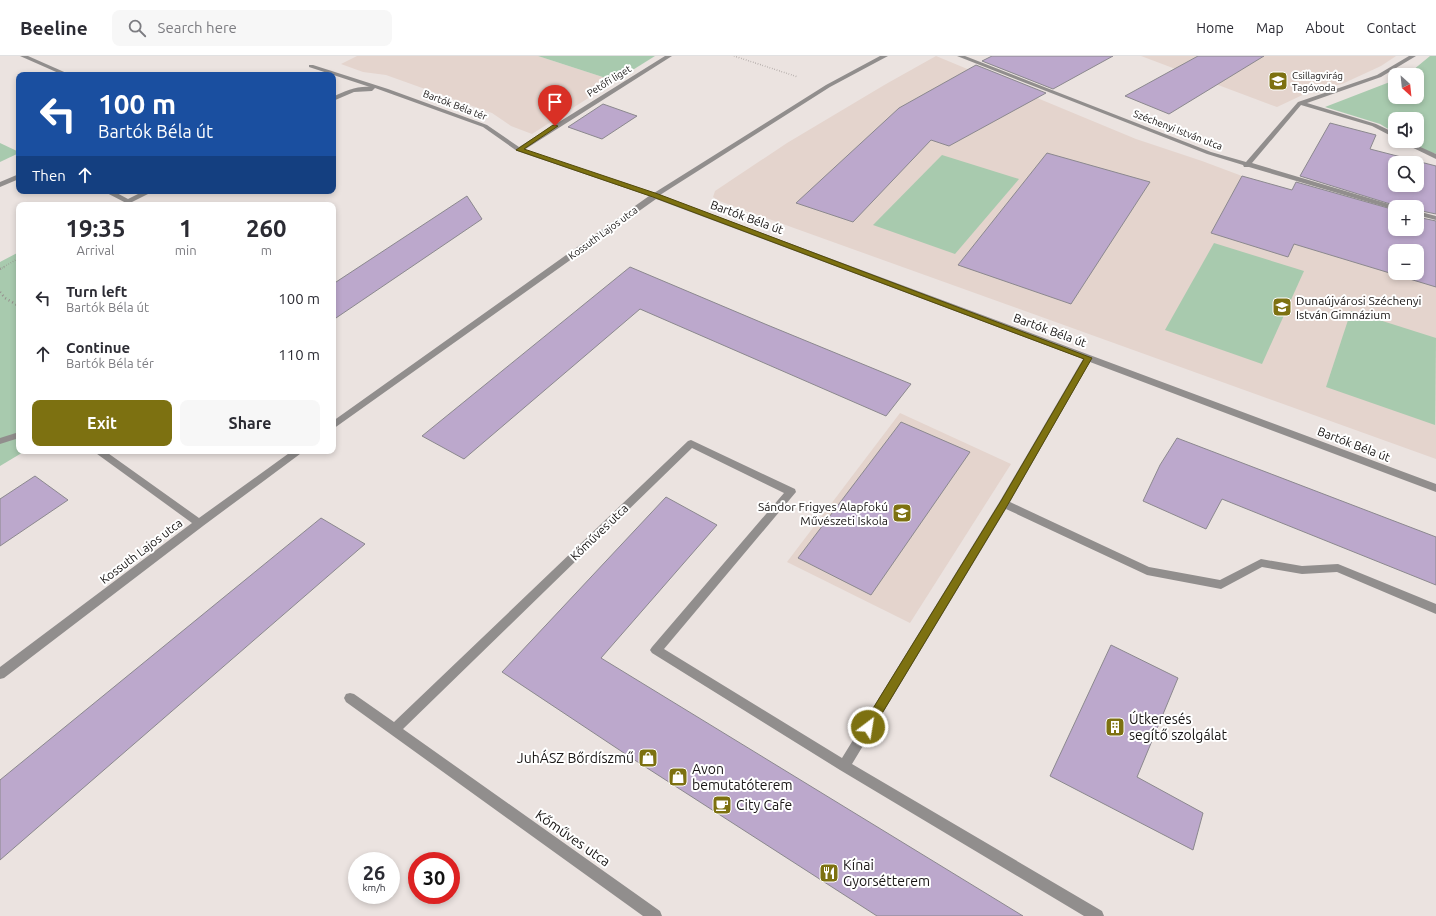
<!DOCTYPE html>
<meta charset="utf-8">
<style>
:root{--surface:#fff;--page:#f7f7f7;--text:#2b2b33;--muted:#7c7c81;--line:#e1e1e2;--accent:#7d7111}
body{margin:0;font-family:Ubuntu,sans-serif;background:var(--page);color:var(--text);height:100vh;display:flex;flex-direction:column;font-size:15px;white-space:nowrap}
*{box-sizing:border-box;margin:0}
p{font-size:13px;color:var(--muted)}
.icon{flex:none;width:22px;height:22px;fill:none;stroke:currentColor;stroke-width:2;stroke-linecap:round;stroke-linejoin:round}
.map{position:relative;flex:1;overflow:hidden}
.sheet{position:absolute;left:16px;top:146px;width:320px;height:252px;display:flex;flex-direction:column;background:var(--surface);border-radius:8px;box-shadow:0 2px 6px #0003}
.sheet>*{flex:none}
.guide{position:absolute;left:16px;top:16px;width:320px;height:122px;border-radius:8px;box-shadow:0 2px 6px #0003;background:#1a4fa0;color:#fff;overflow:hidden}
.needle{width:26px;rotate:153deg}
.fabs{position:absolute;left:1388px;top:12px;display:grid;gap:8px}
.fabs a{display:grid;place-items:center;width:36px;height:36px;border-radius:8px;background:var(--surface);box-shadow:0 2px 6px #0003;font-size:20px}
.speed{position:absolute;left:348px;top:796px;display:flex;gap:8px;font-size:20px;font-weight:700;text-align:center}
.speed>*{display:grid;place-content:center;width:52px;height:52px;border-radius:50%;background:var(--surface);box-shadow:0 2px 6px #0003;line-height:1}
.speed small{font-size:10px;font-weight:400}
.speed .limit{border:6px solid #d22;background:#fff;color:#111}
.pin{position:absolute;display:grid;place-items:center;width:34px;height:34px;color:#fff;margin:-41px -17px;border-radius:50% 50% 50% 0;rotate:-45deg;box-shadow:0 0 4px #0007}
.pin .icon{rotate:45deg}
.me{position:absolute;width:44px;margin:-22px;rotate:31deg;stroke-linejoin:round;filter:drop-shadow(0 0 3px #0008)}
.turn{display:flex;align-items:center;gap:14px;height:84px;padding:0 16px;font-size:18px}
.turn .icon{width:52px;height:52px;stroke-width:2.5}
.turn b{display:block;font-size:28px;line-height:34px}
.then{display:flex;align-items:center;height:38px;padding:0 16px;background:#0003;gap:8px;font-size:15px}
.eta{display:flex;justify-content:space-evenly;align-items:center;height:68px;text-align:center}
.eta b{font-size:24px;font-weight:700;line-height:28px}
.cta{display:flex;gap:8px;margin-top:auto;padding:8px 16px}
.cta a{flex:1;height:46px;border-radius:8px;background:var(--accent);color:#fff;font-size:16px;font-weight:700;line-height:46px;text-align:center}
.cta a+a{background:var(--page);color:var(--text)}
ul{padding:0;list-style:none}
li{display:flex;align-items:center;gap:12px;height:56px;padding:0 16px}
li div{flex:1}
li b{display:block;font-size:15px}
li em{font-style:normal}
header{display:flex;align-items:center;gap:24px;box-sizing:border-box;height:56px;padding:0 20px;background:var(--surface);border-bottom:1px solid var(--line)}
header strong{font-size:19px}
nav{display:flex;gap:22px;margin-inline-start:auto;font-size:14px}
.search{width:280px;height:36px;background:var(--page);display:flex;align-items:center;gap:10px;box-sizing:border-box;padding:0 14px;border-radius:8px;color:var(--muted);font-size:15px}
.map>svg:first-child{display:block}
.built{fill:#e4d4cd;fill-rule:evenodd}
.green{fill:#a8caae}
.building{fill:#bca8cc;stroke:#8b888e;fill-rule:evenodd}
.lines{fill:none;stroke-linecap:round;stroke-linejoin:round}
.path-far1{stroke:#96908d;stroke-width:1.5;stroke-dasharray:0.5 2;stroke-linecap:butt}
.path{stroke:#96908d;stroke-width:2.5;stroke-dasharray:1 3;stroke-linecap:butt}
.minor{fill:#918e8d;fill-rule:evenodd}
.route{fill:#7d7111;stroke:#51490b}
.labels{text-anchor:middle;dominant-baseline:central;stroke-width:4;stroke-linejoin:round;paint-order:stroke}
.far-poi-label{font-size:10px;fill:#171413;stroke:#fff;text-anchor:start}
.far-street-label{font-size:10px;fill:#171413;stroke:#fff}
.street-label{font-size:12px;fill:#171413;stroke:#fff}
.poi-label{font-size:12px;fill:#171413;stroke:#fff;text-anchor:start}
.near-poi-label{font-size:14px;fill:#171413;stroke:#fff;text-anchor:start}
.near-street-label{font-size:14px;fill:#171413;stroke:#fff}
</style>
<header>
<strong>Beeline</strong>
<div class="search"><svg class="icon" aria-label="search" viewBox="0 0 24 24"><circle cx="10" cy="10" r="6"/><path d="M15 15l6 6"/></svg>Search here</div>
<nav><a>Home</a><a>Map</a><a>About</a><a>Contact</a></nav>
</header>
<div class="map">
<svg width="1436" height="860" viewBox="0 0 1436 860">
<rect width="100%" height="100%" fill="#ebe3e0"/>
<g class="built">
<polygon points="357,0 538,0 615,25 532,78 511,70 492,57 386,19 363,16 341,8"/>
<path d="M936,0l200,83 66,22 40,15 153,53 41,2v228l-717,-258 -6,-4 2,-6 72,-48 99,-59zM1395,195h22v22h-22z"/>
<polygon points="1141,0 1396,0 1381,10 1342,28 1311,35 1277,51"/>
<polygon points="900,357 1011,408 910,567 787,506"/>
</g>
<g class="green">
<polygon points="538,0 655,0 615,25"/>
<polygon points="1430,0 1436,0 1436,98 1427,95 1409,85 1417,85 1417,63 1395,63 1395,77 1380,68 1325,51 1395,24 1395,41 1417,41 1417,19 1407,19"/>
<polygon points="0,87 19,96 19,97 0,106"/>
<polygon points="942,99 1019,123 955,198 873,169"/>
<polygon points="1214,187 1304,215 1262,308 1165,274"/>
<polygon points="19,196 19,395 25,395 0,410 0,206"/>
<polygon points="1351,255 1436,282 1435,369 1326,331"/>
</g>
<g class="building">
<polygon points="992,0 1113,0 1053,33 982,5"/>
<polygon points="1198,0 1264,0 1169,58 1125,40"/>
<polygon points="976,9 1046,37 949,90 931,84 853,166 796,147 899,52"/>
<polygon points="603,48 637,60 602,83 568,71"/>
<path d="M1330,67l46,12 -6,14 66,17v48l-19,-4v-3h-17l-100,-31zM1395,107h22v22h-22z"/>
<polygon points="1047,97 1150,126 1071,248 958,209"/>
<path d="M1242,120l50,14 4,-8 99,28v19h22v-12l19,4v66l-142,-43 -6,13 -77,-24zM1395,195h22v22h-22z"/>
<polygon points="467,140 482,163 333,264 333,228"/>
<polygon points="630,211 765,268 911,328 886,360 640,253 464,403 422,380"/>
<polygon points="901,366 970,396 871,539 798,502"/>
<polygon points="1177,382 1436,481 1436,529 1222,443 1206,473 1143,445 1160,409"/>
<polygon points="35,420 68,444 0,490 0,443"/>
<polygon points="666,441 717,469 601,602 1023,860 877,860 630,701 502,616"/>
<polygon points="321,462 365,488 0,804 0,724"/>
<polygon points="1111,589 1178,622 1137,721 1203,757 1193,794 1050,720"/>
</g>
<g class="lines">
<g class="path-far1">
<polyline points="734,0 798,21"/>
<polyline points="2,212 19,202"/>
</g>
<g class="path">
<polyline points="0,213 4,211"/>
<polyline points="0,236 5,242 19,250"/>
</g>
<g class="minor">
<polygon points="20,0 28,0 71,19 63,19"/>
<path d="M665,0h7l-148,94 130,43 172,-108 54,-29h8l-58,31 -170,108 776,289v8l-346,-130 -80,140 139,65 71,13 41,-21 41,7 36,-2 98,40v10l-99,-42 -35,2 -40,-7 -41,22 -74,-14 -141,-66 -154,255 250,147 2,5h-20l-244,-146 -188,-117 -2,-3 2,-3 132,-154 -92,-45 -289,281 257,182 2,5h-19l-297,-214 -2,-4 2,-4 4,-1 4,1 40,28 294,-281 3,-1 104,49 1,3 -132,157 178,109 158,-257 83,-142 -427,-160 -323,230v-8l316,-225 -132,-45 -34,-24 -108,-39 -3,3 -18,1 -21,9v-4c12,-6 24,-11 37,-10l-61,-20v-2h4l75,24 99,36 32,22z"/>
<polygon points="957,0 965,0 1211,96 1246,106 1298,46 1377,19 1409,0 1416,0 1381,21 1307,47 1376,68 1395,77 1395,82 1372,70 1301,49 1252,107 1399,151 1395,151 1395,153 1392,153 1249,111 1244,111 1243,109 1207,98"/>
<polygon points="1399,85 1407,85 1436,98 1436,103"/>
<polygon points="19,118 19,123 0,131 0,126"/>
<polygon points="103,135 113,135 128,143 144,135 154,135 128,148"/>
<polygon points="1417,155 1436,160 1436,164 1417,159"/>
<polygon points="19,376 19,382 0,388 0,382"/>
<polygon points="93,395 105,395 199,462 292,395 304,395 203,470 4,622 0,623 0,611 192,467"/>
</g>
</g>
<polygon class="route" points="553,69 558,70 524,93 658,138 1092,302 1007,450 872,674 868,676 864,674 862,671 864,667 1001,445 1084,303 653,141 516,94"/>
<defs>
<g id="school-square" transform="scale(1)"><rect x="-9" y="-9" width="18" height="18" rx="4" fill="#7d7111" stroke="#fff"/><path d="M0-5L7-2L0 1L-7-2ZM-4 1L0 2.5L4 1V4Q0 6-4 4Z" fill="#fff"/></g>
<g id="building-square" transform="scale(1)"><rect x="-9" y="-9" width="18" height="18" rx="4" fill="#7d7111" stroke="#fff"/><path d="M-4-6H4V6H1V3H-1V6H-4ZM-2.5-4.3h1.7v1.8h-1.7ZM.8-4.3h1.7v1.8H.8ZM-2.5-1h1.7V.8h-1.7ZM.8-1h1.7V.8H.8Z" fill="#fff"/></g>
<g id="shop-square" transform="scale(1)"><rect x="-9" y="-9" width="18" height="18" rx="4" fill="#7d7111" stroke="#fff"/><path d="M-5-2.5h2.3a2.7 3.5 0 0 1 5.4 0H5L5.5 6h-11ZM-1.5-2.5h3a1.5 2.3 0 0 0-3 0Z" fill="#fff"/></g>
<g id="cafe-square" transform="scale(1)"><rect x="-9" y="-9" width="18" height="18" rx="4" fill="#7d7111" stroke="#fff"/><path d="M-5.5-4.5H6V0H3Q3 3.5 0 3.5H-2.5Q-5.5 3.5-5.5 0ZM3-3.2v2h1.7v-2ZM-6 4.5H4V6H-6Z" fill="#fff"/></g>
<g id="restaurant-square" transform="scale(1)"><rect x="-9" y="-9" width="18" height="18" rx="4" fill="#7d7111" stroke="#fff"/><path d="M-5-6h1v4h1v-4h1v4h1v-4h1v5L-1.5 .5V6h-2V.5L-5-1ZM5-6V6H3V1.5H1.5Q1.5-4 5-6Z" fill="#fff"/></g>
</defs>
<g fill-rule="evenodd">
<use href="#school-square" x="1278" y="25"/>
<use href="#school-square" x="1282" y="251"/>
<use href="#school-square" x="902" y="457"/>
<use href="#building-square" x="1115" y="671"/>
<use href="#shop-square" x="648" y="702"/>
<use href="#shop-square" x="678" y="721"/>
<use href="#cafe-square" x="722" y="749"/>
<use href="#restaurant-square" x="829" y="817"/>
</g>
<g class="labels">
<g class="far-poi-label">
<text x="1292" y="19">Csillagvirág<tspan x="1292" dy="12">Tagóvoda</tspan></text>
</g>
<g class="far-street-label">
<text transform="translate(609 25) rotate(-32)">Petőfi liget</text>
<text transform="translate(455 49) rotate(21)">Bartók Béla tér</text>
<text transform="translate(1178 74) rotate(21)">Széchenyi István utca</text>
<text transform="translate(603 177) rotate(-36)">Kossuth Lajos utca</text>
</g>
<g class="street-label">
<text transform="translate(747 161) rotate(20)">Bartók Béla út</text>
<text transform="translate(1050 274) rotate(20)">Bartók Béla út</text>
<text transform="translate(1354 388) rotate(21)">Bartók Béla út</text>
<text transform="translate(599 476) rotate(-44)">Kőműves utca</text>
<text transform="translate(141 495) rotate(-37)">Kossuth Lajos utca</text>
</g>
<g class="poi-label">
<text x="1296" y="244">Dunaújvárosi Széchenyi<tspan x="1296" dy="14">István Gimnázium</tspan></text>
<text x="888" y="450" text-anchor="end">Sándor Frigyes Alapfokú<tspan x="888" dy="14">Művészeti Iskola</tspan></text>
</g>
<g class="near-poi-label">
<text x="1129" y="663">Útkeresés<tspan x="1129" dy="16">segítő szolgálat</tspan></text>
<text x="634" y="702" text-anchor="end">JuhÁSZ Bőrdíszmű</text>
<text x="692" y="713">Avon<tspan x="692" dy="16">bemutatóterem</tspan></text>
<text x="736" y="749">City Cafe</text>
<text x="843" y="809">Kínai<tspan x="843" dy="16">Gyorsétterem</tspan></text>
</g>
<g class="near-street-label">
<text transform="translate(573 782) rotate(35)">Kőműves utca</text>
</g>
</g>
</svg>
<div class="fabs">
<a><svg class="needle" viewBox="-14 -14 28 28"><path d="M0-13l5 13h-10z" fill="#e53935"/><path d="M0 13l5-13h-10z" fill="#7c7c81"/></svg></a>
<a><svg class="icon" aria-label="sound" viewBox="0 0 24 24"><path d="M4 9h4l5-4v14l-5-4H4zM17 9q2 3 0 6"/></svg></a>
<a><svg class="icon" aria-label="search" viewBox="0 0 24 24"><circle cx="10" cy="10" r="6"/><path d="M15 15l6 6"/></svg></a>
<a>+</a>
<a>−</a>
</div>
<div class="speed"><div>26<small>km/h</small></div><div class="limit">30</div></div>
<div class="pin" style="left:555px;top:70px;background:#d93025"><svg class="icon" aria-label="arrive" viewBox="0 0 24 24"><path d="M6 21V4h12l-3 4 3 4H6"/></svg></div>
<svg class="me" style="left:868px;top:671px" viewBox="-20 -20 40 40"><circle r="17" fill="#7d7111" stroke="#fff" stroke-width="3"/><path d="M0-11L8 9 0 5-8 9z" fill="#fff"/></svg>
<div class="guide">
<div class="turn"><svg class="icon" aria-label="left" viewBox="0 0 24 24"><path d="M17 20v-9H6M10 6l-5 5 5 5"/></svg><div><b>100 m</b>Bartók Béla út</div></div>
<div class="then">Then<svg class="icon" aria-label="ahead" viewBox="0 0 24 24"><path d="M12 20V5M6 11l6-6 6 6"/></svg></div>
</div>
<section class="sheet">
<div class="eta">
<div><b>19:35</b><p>Arrival</p></div>
<div><b>1</b><p>min</p></div>
<div><b>260</b><p>m</p></div>
</div>
<ul>
<li><svg class="icon" aria-label="left" viewBox="0 0 24 24"><path d="M17 20v-9H6M10 6l-5 5 5 5"/></svg><div><b>Turn left</b><p>Bartók Béla út</p></div><em>100 m</em></li>
<li><svg class="icon" aria-label="ahead" viewBox="0 0 24 24"><path d="M12 20V5M6 11l6-6 6 6"/></svg><div><b>Continue</b><p>Bartók Béla tér</p></div><em>110 m</em></li>
</ul>
<div class="cta"><a>Exit</a><a>Share</a></div>
</section>
</div>
